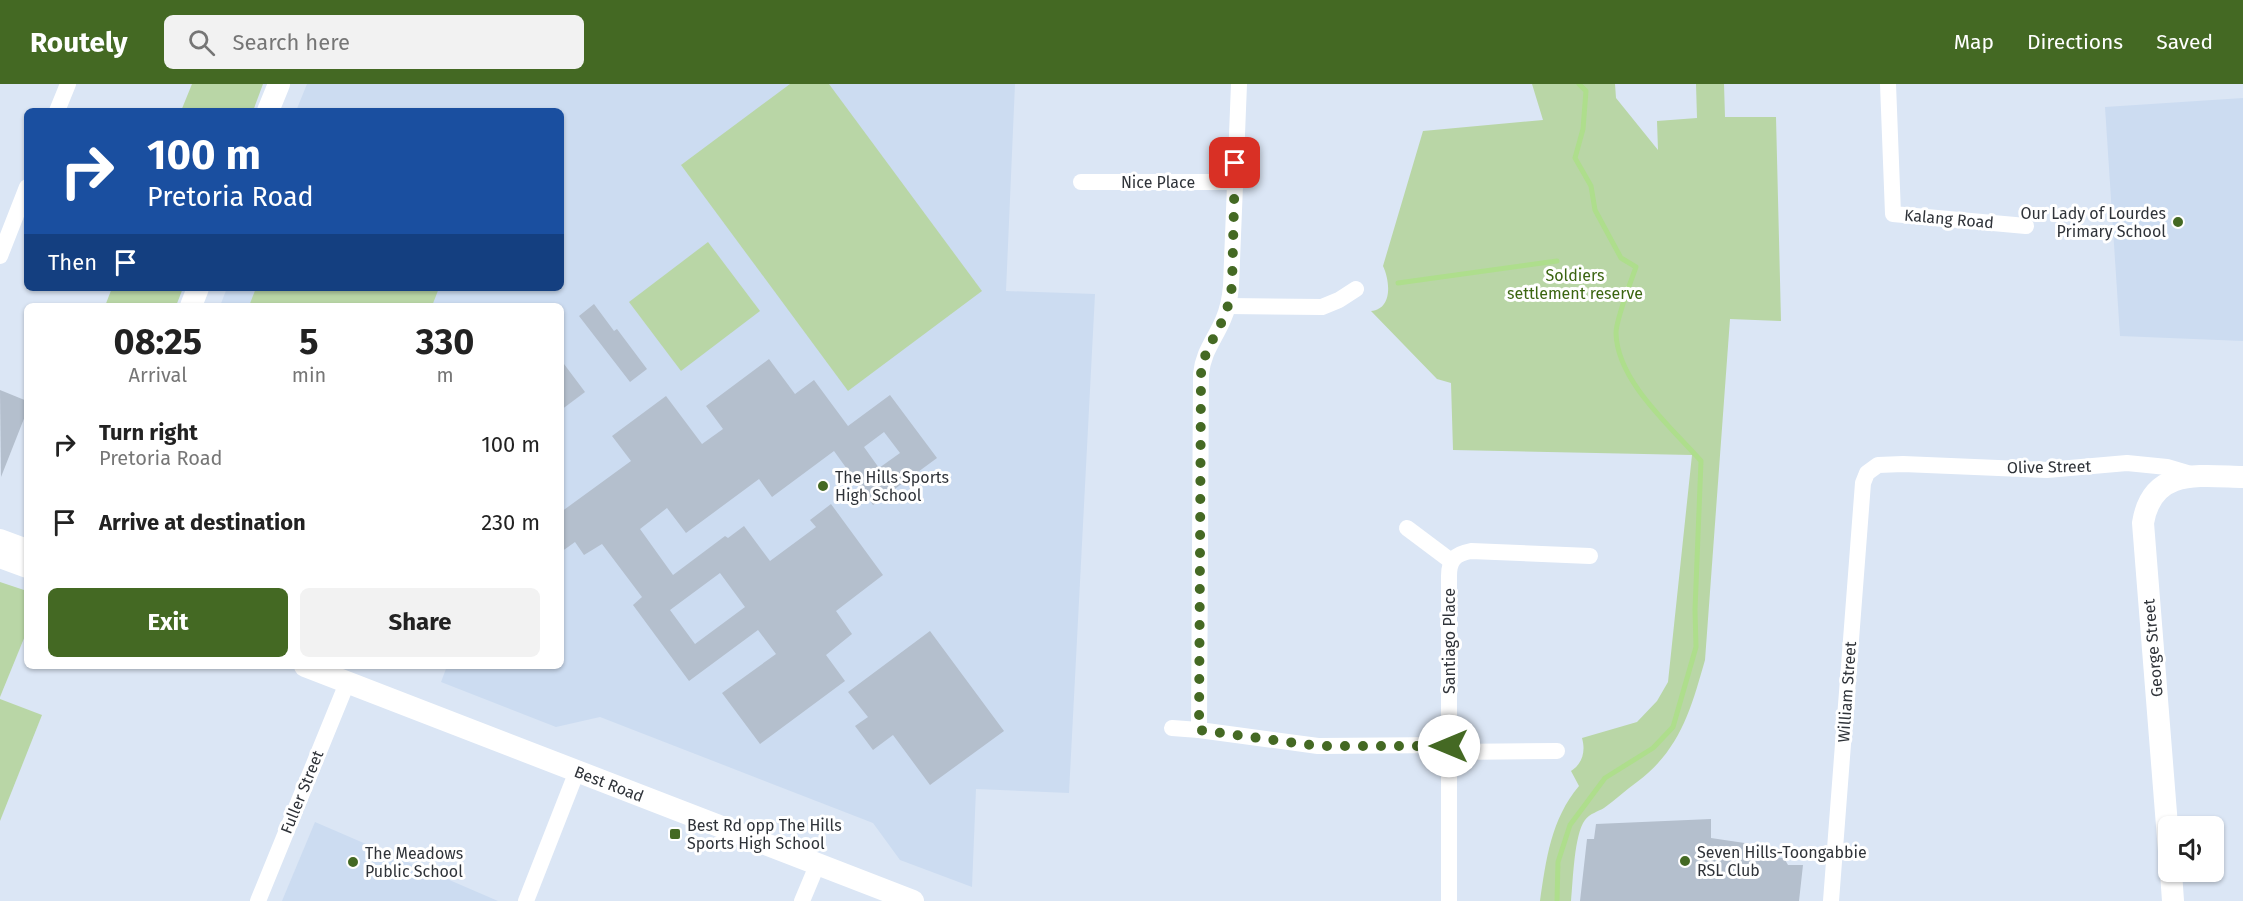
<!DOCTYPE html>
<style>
:root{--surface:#fff;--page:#f2f2f2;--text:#222;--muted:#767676;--accent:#446923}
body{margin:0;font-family:"Fira Sans",sans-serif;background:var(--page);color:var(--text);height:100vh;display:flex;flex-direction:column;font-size:22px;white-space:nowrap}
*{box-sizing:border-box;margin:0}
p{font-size:20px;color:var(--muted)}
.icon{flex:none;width:33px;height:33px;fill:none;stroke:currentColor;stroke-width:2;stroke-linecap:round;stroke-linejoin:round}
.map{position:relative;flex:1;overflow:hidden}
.panel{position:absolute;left:24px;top:219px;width:540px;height:366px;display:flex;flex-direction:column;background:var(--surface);border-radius:9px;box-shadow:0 2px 4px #0004}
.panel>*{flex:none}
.banner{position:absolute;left:24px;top:24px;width:540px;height:183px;border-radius:9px;box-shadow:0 2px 4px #0004;background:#1a4fa0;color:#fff;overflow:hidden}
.fabs{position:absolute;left:2158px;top:732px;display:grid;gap:12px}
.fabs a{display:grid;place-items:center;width:66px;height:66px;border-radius:9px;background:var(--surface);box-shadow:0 2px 4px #0004;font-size:30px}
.pin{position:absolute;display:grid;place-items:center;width:51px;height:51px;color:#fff;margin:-26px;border-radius:12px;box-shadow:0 3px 9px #0006}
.me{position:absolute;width:66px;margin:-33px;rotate:270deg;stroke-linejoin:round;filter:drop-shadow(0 0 4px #0008)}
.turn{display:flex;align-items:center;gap:21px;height:126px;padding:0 24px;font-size:27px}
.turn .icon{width:78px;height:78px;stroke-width:2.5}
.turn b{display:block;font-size:42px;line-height:51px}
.then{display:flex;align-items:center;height:57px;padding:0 24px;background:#0003;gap:12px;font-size:22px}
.eta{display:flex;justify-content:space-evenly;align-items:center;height:102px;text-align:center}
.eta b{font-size:36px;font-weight:700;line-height:42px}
.primary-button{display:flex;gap:12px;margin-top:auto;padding:12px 24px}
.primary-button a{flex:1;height:69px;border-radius:9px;background:var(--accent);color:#fff;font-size:24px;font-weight:700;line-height:69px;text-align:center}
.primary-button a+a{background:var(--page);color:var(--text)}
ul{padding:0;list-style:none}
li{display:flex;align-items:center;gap:18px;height:78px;padding:0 24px}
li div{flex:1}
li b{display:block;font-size:22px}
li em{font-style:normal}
header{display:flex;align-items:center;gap:36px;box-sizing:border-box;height:84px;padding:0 30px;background:var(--accent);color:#fff}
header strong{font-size:28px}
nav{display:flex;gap:33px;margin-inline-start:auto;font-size:21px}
.search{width:420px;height:54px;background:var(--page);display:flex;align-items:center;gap:15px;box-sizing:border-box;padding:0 21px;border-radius:9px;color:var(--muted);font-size:22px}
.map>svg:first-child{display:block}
.built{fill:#ccdcf1}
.green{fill:#b9d6a6}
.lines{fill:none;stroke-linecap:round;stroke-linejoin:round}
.stream{stroke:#aede8c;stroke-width:5}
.building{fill:#b4bfcd;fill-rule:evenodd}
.street{stroke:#fff;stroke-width:16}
.secondary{stroke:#fff;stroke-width:22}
.route{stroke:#446923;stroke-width:10;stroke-dasharray:0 18}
.poi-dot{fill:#446923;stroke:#fff;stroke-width:2}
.labels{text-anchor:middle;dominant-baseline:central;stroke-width:6;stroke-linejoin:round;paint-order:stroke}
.street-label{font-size:16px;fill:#2f3339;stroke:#fff}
.poi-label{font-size:16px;fill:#2f3339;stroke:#fff;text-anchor:start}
.park-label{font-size:16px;fill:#3b6511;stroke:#fff}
</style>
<header>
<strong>Routely</strong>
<div class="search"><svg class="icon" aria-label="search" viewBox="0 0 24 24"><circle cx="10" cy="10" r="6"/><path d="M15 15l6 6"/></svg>Search here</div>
<nav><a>Map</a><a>Directions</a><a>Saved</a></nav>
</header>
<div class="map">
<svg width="2243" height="817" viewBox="0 0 2243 817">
<rect width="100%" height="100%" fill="#dbe6f5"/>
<g class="built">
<polygon points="307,0 1015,0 1006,207 1095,210 1069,709 976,705 972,803 900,776 873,739 600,633 556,643 441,598 447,582 561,582 561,222 220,222 227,204 561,204 561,27 296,27"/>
<polygon points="2243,14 2243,257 2120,252 2105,23"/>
<polygon points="315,738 498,817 282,817"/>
</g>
<g class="green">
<polygon points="192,0 263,0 253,27 181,27"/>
<polygon points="790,0 829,0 982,207 848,307 681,81"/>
<path d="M1532,0h83l1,14 42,52 -1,-29 40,-3 -1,-34h28l1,33h51l5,204 -51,-2 -25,341c-14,49 -25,90 -68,122 -11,8 -22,18 -33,26 -5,3 -15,6 -19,12 -11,14 -12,62 -14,81h-31c6,-41 11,-82 39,-115l-8,-15c11,-7 15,-19 11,-33l55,-16 20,-21 11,-19 24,-227 -239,-5 -2,-67 -14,-4 -66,-68c22,-2 19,-30 12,-45l40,-135 120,-11z"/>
<polygon points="708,158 760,227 681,287 629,218"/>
<polygon points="112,204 183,204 176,222 105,222"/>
<polygon points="256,204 439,204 432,222 249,222"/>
<polygon points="0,498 27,507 27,547 0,613"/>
<polygon points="0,615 42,631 0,737"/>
</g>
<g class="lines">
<g class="stream">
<polyline points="1398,199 1557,177"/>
<path d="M1557,817l1,-39 12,-37 35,-47 48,-30 20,-21 23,-80 -1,-37 6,-149c-30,-34 -84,-80 -85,-128 0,-13 15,-52 20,-66l-15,-9 -26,-48 -4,-24 -16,-28 8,-29 3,-38 -7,-7"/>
</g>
</g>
<g class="building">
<polygon points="594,220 614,247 617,245 647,285 630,298 579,232"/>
<path d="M769,275l26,35 19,-14 34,46 42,-31 47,63 -64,47 -39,-54 -62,46 -13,-18 -73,54 -19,-25 -27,21 33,46 52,-39 3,2 16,-12 26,35 46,-34 -6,-7 21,-16 52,71 -47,36 16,23 -26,21 19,26 -85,63 -38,-51 54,-39 -18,-24 -69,51 -56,-76 9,-8 -40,-53 -18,11 -9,-13 -14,10v-40l70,-51 -19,-25 54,-40 36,48 21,-15 -17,-23zM884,348l16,21 -21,15 -15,-21zM720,489l25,34 -50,37 -25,-34z"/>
<polygon points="561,276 585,308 561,326"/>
<polygon points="0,306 27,317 27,327 1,393"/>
<polygon points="930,547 1004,647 930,701 893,651 873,666 855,642 868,633 848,608"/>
<polygon points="1711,735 1711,754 1758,761 1758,773 1784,774 1788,781 1803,781 1799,817 1580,817 1587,755 1594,755 1596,740"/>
</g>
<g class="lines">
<g class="street">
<polyline points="1888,0 1893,130 2026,142"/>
<polyline points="57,27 68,0"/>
<polyline points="1081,98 1234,98"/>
<polyline points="0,172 27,103"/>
<polyline points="1228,222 1322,223 1339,216 1356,205"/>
<polyline points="1407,444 1451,477"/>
<polyline points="1172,644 1199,646 1318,662 1449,661"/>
<path d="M1199,646l2,-356c2,-22 14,-35 22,-54 5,-11 7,-22 8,-34l8,-202"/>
<polyline points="1449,668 1557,667"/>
<polyline points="258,817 347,599"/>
<polyline points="526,817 577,687"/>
<polyline points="802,817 818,779"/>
<path d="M1449,817v-325c0,-16 6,-22 22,-25l119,5"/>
<polyline points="1831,817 1863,399 1867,389 1878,381 1903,380 2047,386 2127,379 2167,383 2194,391"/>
</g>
<g class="secondary">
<polyline points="268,27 279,0"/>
<polyline points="191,222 198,204"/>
<polyline points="0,456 27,466"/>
<polyline points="0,473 27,483"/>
<polyline points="305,582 913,817"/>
<path d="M2169,767l-26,-328c9,-56 57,-47 100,-46"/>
<polyline points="2171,788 2173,817"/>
</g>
</g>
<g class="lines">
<path class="route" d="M1235,79l-3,123c-2,12 -4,22 -9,33 -8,19 -20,33 -22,55l-2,356 119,16h131"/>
</g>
<g class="poi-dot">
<circle cx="2178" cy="138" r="6"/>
<circle cx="823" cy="402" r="6"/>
<rect x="669" y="744" width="12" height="12" rx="3"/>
<circle cx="1685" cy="777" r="6"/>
<circle cx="353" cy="778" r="6"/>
</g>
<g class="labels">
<g class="street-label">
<text x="1158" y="98">Nice Place</text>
<text transform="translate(1949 135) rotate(5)">Kalang Road</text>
<text transform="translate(2049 383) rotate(-1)">Olive Street</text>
<text transform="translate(1449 557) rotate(-90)">Santiago Place</text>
<text transform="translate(2153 564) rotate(-95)">George Street</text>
<text transform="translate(1847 608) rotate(-86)">William Street</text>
<text transform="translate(609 700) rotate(21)">Best Road</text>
<text transform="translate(302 708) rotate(-68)">Fuller Street</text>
</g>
<g class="poi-label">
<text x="2166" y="129" text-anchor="end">Our Lady of Lourdes<tspan x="2166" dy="18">Primary School</tspan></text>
<text x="835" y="393">The Hills Sports<tspan x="835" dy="18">High School</tspan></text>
<text x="687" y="741">Best Rd opp The Hills<tspan x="687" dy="18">Sports High School</tspan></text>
<text x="1697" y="768">Seven Hills-Toongabbie<tspan x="1697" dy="18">RSL Club</tspan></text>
<text x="365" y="769">The Meadows<tspan x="365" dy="18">Public School</tspan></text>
</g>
<g class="park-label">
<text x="1575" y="191">Soldiers<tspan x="1575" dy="18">settlement reserve</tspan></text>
</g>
</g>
</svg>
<div class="fabs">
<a><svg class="icon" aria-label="sound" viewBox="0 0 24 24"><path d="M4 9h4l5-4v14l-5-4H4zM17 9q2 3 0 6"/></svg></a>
</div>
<div class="pin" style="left:1235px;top:79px;background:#d93025"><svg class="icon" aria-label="arrive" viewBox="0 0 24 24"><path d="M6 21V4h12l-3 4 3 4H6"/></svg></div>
<svg class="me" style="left:1449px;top:662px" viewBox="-20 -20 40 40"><circle r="19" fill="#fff"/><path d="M0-13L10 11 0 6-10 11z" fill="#446923"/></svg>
<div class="banner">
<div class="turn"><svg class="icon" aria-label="right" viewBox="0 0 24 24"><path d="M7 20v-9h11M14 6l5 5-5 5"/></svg><div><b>100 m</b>Pretoria Road</div></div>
<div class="then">Then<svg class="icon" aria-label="arrive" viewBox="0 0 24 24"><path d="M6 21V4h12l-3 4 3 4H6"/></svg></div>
</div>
<section class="panel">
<div class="eta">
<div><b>08:25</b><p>Arrival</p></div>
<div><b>5</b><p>min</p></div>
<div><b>330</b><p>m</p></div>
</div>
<ul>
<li><svg class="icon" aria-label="right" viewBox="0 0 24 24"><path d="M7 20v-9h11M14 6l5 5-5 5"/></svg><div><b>Turn right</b><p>Pretoria Road</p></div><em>100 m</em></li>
<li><svg class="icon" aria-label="arrive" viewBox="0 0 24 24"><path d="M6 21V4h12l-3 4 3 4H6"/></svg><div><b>Arrive at destination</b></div><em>230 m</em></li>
</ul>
<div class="primary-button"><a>Exit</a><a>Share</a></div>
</section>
</div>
